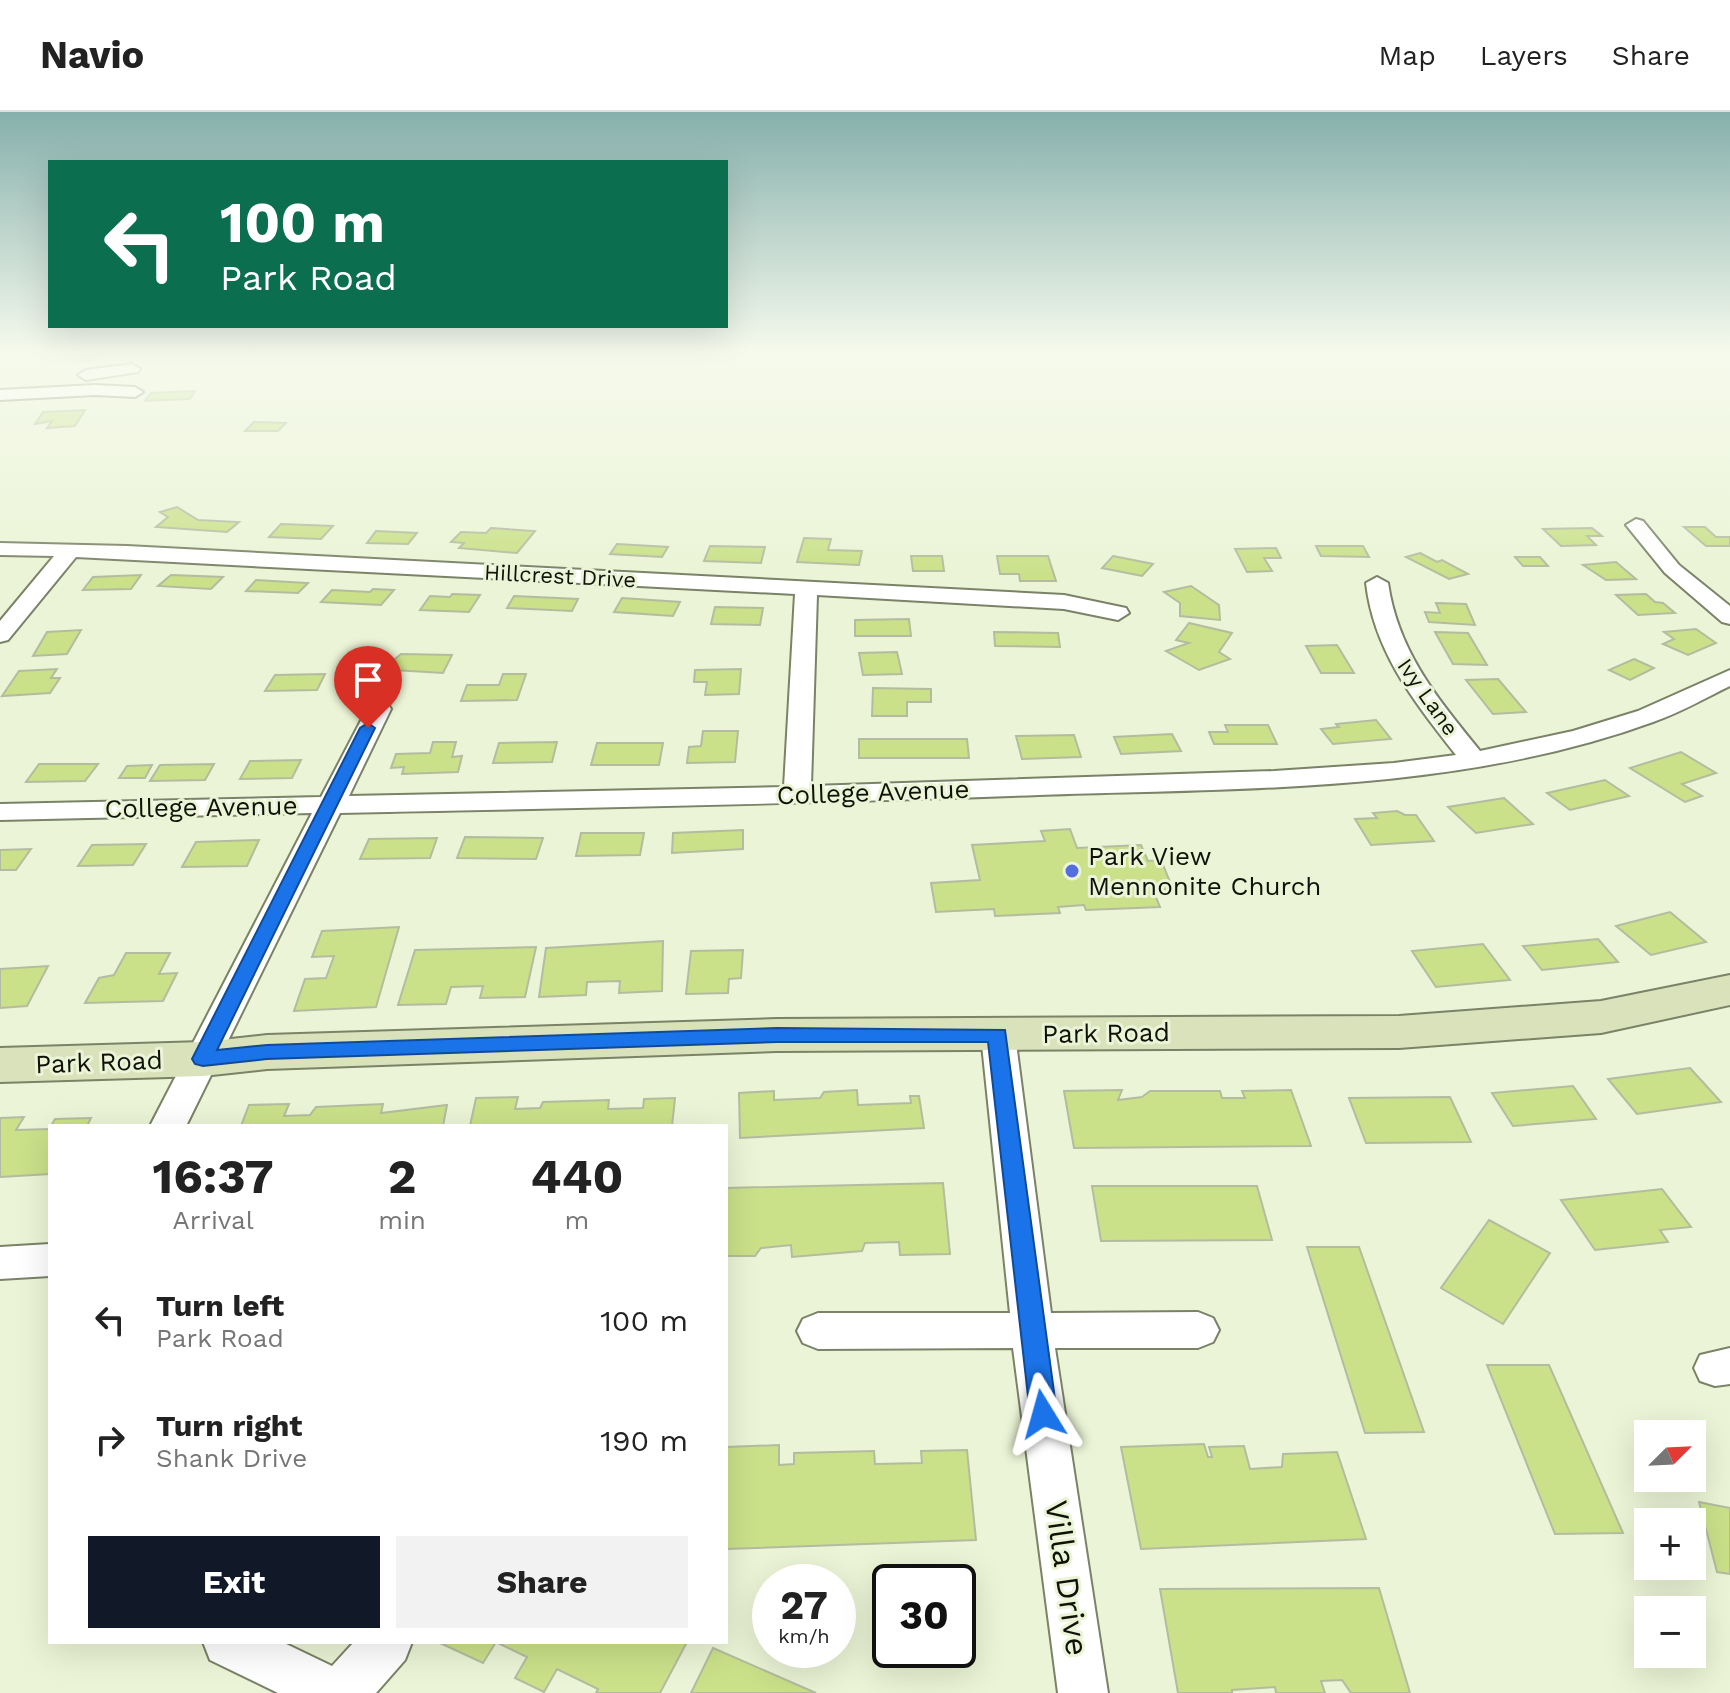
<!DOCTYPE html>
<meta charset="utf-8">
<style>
:root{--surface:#fff;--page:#f2f2f2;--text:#222;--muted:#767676;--line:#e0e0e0;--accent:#111827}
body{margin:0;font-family:"Work Sans",sans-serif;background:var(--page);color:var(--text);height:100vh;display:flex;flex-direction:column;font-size:30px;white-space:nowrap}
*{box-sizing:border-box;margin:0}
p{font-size:26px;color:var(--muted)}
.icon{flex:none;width:44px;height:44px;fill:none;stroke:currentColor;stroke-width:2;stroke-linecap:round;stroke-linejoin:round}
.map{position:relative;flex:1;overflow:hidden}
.details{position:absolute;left:48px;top:1012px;width:680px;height:520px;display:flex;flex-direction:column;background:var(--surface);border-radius:0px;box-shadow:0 8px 32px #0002}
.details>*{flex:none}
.top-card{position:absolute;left:48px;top:48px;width:680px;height:168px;border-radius:0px;box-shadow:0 8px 32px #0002;background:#0b6e4f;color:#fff;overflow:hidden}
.needle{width:52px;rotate:66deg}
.controls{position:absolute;left:1634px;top:1308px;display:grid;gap:16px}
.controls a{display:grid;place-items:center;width:72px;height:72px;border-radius:0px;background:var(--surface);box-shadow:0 8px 32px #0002;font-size:40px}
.speed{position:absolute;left:752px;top:1452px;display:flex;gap:16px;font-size:40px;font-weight:700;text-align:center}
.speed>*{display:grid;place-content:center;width:104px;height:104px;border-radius:50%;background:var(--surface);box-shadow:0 8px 32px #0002;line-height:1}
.speed small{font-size:20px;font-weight:400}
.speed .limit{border:4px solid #111;border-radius:12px;background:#fff;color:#111}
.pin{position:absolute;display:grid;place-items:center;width:68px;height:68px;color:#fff;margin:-82px -34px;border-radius:50% 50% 50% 0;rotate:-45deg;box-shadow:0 0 8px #0007}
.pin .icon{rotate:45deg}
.me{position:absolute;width:88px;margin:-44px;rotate:352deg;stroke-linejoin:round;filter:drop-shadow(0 0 6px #0008)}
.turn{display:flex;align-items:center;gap:28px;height:168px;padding:0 40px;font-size:36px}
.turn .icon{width:104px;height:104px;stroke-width:2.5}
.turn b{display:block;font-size:56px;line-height:68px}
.eta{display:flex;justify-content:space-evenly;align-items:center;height:136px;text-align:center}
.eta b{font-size:48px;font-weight:700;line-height:56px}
.button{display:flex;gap:16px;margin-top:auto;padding:16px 40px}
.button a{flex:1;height:92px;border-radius:0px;background:var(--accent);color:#fff;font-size:32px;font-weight:700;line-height:92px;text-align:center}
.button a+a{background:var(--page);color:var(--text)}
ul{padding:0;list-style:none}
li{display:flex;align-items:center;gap:24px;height:120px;padding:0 40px}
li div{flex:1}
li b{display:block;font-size:30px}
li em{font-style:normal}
header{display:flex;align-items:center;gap:48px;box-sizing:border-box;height:112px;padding:0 40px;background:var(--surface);border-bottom:2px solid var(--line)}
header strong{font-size:38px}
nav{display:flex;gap:44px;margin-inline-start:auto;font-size:28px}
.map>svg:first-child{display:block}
.building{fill:#cae189;stroke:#b4bca0;stroke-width:2}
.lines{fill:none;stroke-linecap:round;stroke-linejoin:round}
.street-casing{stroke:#7a8267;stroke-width:4}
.secondary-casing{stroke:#7a8267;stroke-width:4}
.street{fill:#fff;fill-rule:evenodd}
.secondary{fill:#dae2bb;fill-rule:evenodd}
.route{fill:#1a73e8;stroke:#114b97;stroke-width:2}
.poi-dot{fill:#546de2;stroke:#ebf4d6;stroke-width:3}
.labels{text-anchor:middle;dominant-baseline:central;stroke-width:6;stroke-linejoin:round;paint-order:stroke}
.far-street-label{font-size:22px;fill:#101208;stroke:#ebf4d6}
.street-label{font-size:26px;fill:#101208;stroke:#ebf4d6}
.poi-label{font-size:26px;fill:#101208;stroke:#ebf4d6;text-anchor:start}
.near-street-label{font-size:32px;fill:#101208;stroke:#ebf4d6}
</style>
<header>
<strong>Navio</strong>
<nav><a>Map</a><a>Layers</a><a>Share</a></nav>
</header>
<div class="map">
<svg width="1730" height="1581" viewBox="0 0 1730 1581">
<rect width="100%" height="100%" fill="#ebf4d6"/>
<g class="building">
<polygon points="75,242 110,242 93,245 92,249 73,250"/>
<polygon points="195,279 190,287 145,289 151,281"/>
<polygon points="85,298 75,314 47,316 52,309 35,312 43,300"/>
<polygon points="254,310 286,311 278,319 245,319"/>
<polygon points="177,395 198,408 239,410 227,420 156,415 168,405 160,400"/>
<polygon points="281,412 333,414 321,427 269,425"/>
<polygon points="1684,415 1705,415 1716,425 1730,425 1730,434 1706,434"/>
<polygon points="491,416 535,419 517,441 459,436 464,431 451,430 461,420 486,421"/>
<polygon points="1592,416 1602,424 1587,424 1596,433 1561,434 1543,417"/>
<polygon points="376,419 417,421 408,432 367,431"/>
<polygon points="804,426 831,427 828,438 862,439 859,453 797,450"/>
<polygon points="617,432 668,435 662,445 610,442"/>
<polygon points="710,434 765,435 761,451 704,449"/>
<polygon points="1316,434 1363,434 1369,445 1321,444"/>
<polygon points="1276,436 1281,446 1264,446 1272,459 1247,460 1235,437"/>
<polygon points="1420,441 1437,450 1442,448 1468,462 1449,467 1406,445"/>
<polygon points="911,444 942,444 944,459 913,459"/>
<polygon points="997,444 1048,444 1056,469 1020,469 1019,462 1000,462"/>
<polygon points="1113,444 1153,452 1142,464 1102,456"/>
<polygon points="1515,445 1540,445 1548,454 1523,454"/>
<polygon points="1616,450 1636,467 1606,468 1583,453"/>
<polygon points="141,463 131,477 83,478 93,465"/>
<polygon points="171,463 223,465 211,477 158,474"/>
<polygon points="256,468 308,471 298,481 246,479"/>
<polygon points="1191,474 1219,493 1220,508 1180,504 1180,491 1164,480"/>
<polygon points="373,477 394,478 381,493 321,490 332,478 370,480"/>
<polygon points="452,482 480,483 469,500 420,498 430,484 450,485"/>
<polygon points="1646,482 1655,490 1663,491 1675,501 1638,503 1616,483"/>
<polygon points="514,484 578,487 572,499 507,496"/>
<polygon points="622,486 680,490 673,504 614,500"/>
<polygon points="1436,491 1466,492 1475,513 1429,510 1425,500 1440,501"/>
<polygon points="715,495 763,496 760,513 711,512"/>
<polygon points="909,507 911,524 855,524 855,508"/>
<polygon points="1189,511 1232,521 1219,540 1230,547 1199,558 1166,539 1189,531 1176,528"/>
<polygon points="1696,517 1716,531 1688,543 1663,532 1674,527 1664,520"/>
<polygon points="81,518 67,542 33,544 47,520"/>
<polygon points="994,520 1058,521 1060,535 995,534"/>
<polygon points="1435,520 1468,521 1487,553 1453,552"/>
<polygon points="1337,533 1354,561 1321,561 1306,534"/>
<polygon points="897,540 902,562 863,563 859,541"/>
<polygon points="401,542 452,543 443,561 361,556 368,546 395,547"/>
<polygon points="1634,547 1654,556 1630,568 1609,558"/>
<polygon points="57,557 51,566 60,566 50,581 2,584 19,559"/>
<polygon points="741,557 739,582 705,583 707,570 694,570 695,558"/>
<polygon points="325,562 317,578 265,579 275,563"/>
<polygon points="503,562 526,562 517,588 461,589 467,573 499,573"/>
<polygon points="1498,567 1526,600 1493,602 1466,568"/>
<polygon points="873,576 931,577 931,590 907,590 907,604 872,604"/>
<polygon points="1376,608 1391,627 1333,632 1321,617 1339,615 1336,612"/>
<polygon points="1225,613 1268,613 1277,632 1214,632 1209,620 1228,620"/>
<polygon points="703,619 738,619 735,650 687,651 689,635 701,634"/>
<polygon points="1172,622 1181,639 1121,642 1114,625"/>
<polygon points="1074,623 1081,645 1022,647 1016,624"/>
<polygon points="859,627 967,627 969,646 859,646"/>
<polygon points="433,630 456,630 452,645 462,644 458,660 402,662 404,655 391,656 396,642 430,641"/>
<polygon points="557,630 552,650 493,651 499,631"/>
<polygon points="597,631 663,631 659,653 591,653"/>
<polygon points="1681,640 1716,661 1682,672 1702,684 1685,690 1630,656"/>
<polygon points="301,648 292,666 240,667 250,649"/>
<polygon points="39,652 98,652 85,669 26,670"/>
<polygon points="214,652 205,668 150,669 160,653"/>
<polygon points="152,653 145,666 119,666 127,654"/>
<polygon points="1605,668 1629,684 1570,698 1547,681"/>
<polygon points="1504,686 1533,712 1476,721 1448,695"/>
<polygon points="1397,699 1405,703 1416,703 1434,729 1371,733 1355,707 1377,706 1373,701"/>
<polygon points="1070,717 1077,736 1141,733 1148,749 1161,748 1173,777 1153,778 1160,795 1086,798 1084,793 1058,795 1060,801 995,804 994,797 936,800 931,771 980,768 972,733 1045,729 1041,719"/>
<polygon points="743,718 743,737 672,741 673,721"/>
<polygon points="581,721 644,721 640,743 576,744"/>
<polygon points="465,725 543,726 536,747 457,746"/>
<polygon points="437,726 430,746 360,747 369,727"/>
<polygon points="259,728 247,754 182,755 196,730"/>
<polygon points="146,732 133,753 78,754 92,733"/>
<polygon points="31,737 16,758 0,758 0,738"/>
<polygon points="1670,800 1706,830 1651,843 1616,814"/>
<polygon points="399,815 376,895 294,899 305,867 326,866 334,844 312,845 322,819"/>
<polygon points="1598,827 1618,850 1542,858 1523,834"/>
<polygon points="663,829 662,879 619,881 620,869 587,870 586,883 539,885 546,836"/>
<polygon points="1483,832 1510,868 1436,875 1412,839"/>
<polygon points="536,835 525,885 480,886 483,874 451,875 446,892 398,893 415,838"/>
<polygon points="743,838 741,866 729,867 728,881 686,882 691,839"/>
<polygon points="126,841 170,841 159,862 177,861 163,889 85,891 99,866 114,863"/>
<polygon points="48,854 27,894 0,896 0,857"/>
<polygon points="1690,956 1721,990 1637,1002 1608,967"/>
<polygon points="1573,974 1596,1007 1513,1014 1492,981"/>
<polygon points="857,978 858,993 911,991 910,984 919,984 924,1016 740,1026 739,981 774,979 774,988 820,986 824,980"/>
<polygon points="1122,978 1118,988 1142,985 1150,979 1220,979 1222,986 1245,986 1242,979 1291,978 1311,1034 1074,1036 1064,979"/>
<polygon points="518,985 515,997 540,996 543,990 609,988 608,997 643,996 644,987 675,986 672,1014 470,1014 476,986"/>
<polygon points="1450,985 1471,1030 1366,1031 1349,986"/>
<polygon points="289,992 284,1004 310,1003 316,995 383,992 381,1001 447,993 443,1014 241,1014 249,993"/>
<polygon points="24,1005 16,1018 50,1017 50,1062 0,1065 0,1006"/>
<polygon points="91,1006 87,1014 51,1014 55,1007"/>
<polygon points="943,1071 950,1142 900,1143 899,1130 865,1131 862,1139 792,1145 791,1133 761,1136 755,1144 726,1144 726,1076"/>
<polygon points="1092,1074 1257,1074 1272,1128 1101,1129"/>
<polygon points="1662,1077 1691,1115 1660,1118 1668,1130 1595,1138 1561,1088"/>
<polygon points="1489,1108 1550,1141 1503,1212 1441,1176"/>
<polygon points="1307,1135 1359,1135 1424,1320 1365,1321"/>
<polygon points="1487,1253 1549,1253 1623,1421 1555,1422"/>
<polygon points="1204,1332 1208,1345 1212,1345 1209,1335 1244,1334 1250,1357 1282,1355 1283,1342 1337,1340 1366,1427 1141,1437 1121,1335"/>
<polygon points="779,1333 779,1353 794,1352 794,1341 874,1339 875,1352 922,1351 921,1339 967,1338 976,1428 726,1437 726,1335"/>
<polygon points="1699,1390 1730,1396 1730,1462 1717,1460"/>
<polygon points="1379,1476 1410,1581 1351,1581 1342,1568 1321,1569 1325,1581 1276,1581 1275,1575 1232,1578 1232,1581 1178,1581 1160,1477"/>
<polygon points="438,1530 496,1530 483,1551"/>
<polygon points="496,1530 687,1530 660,1581 596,1581 598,1577 557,1557 544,1580 515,1566 527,1545"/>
<polygon points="713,1536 816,1581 691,1581"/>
</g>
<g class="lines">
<g class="street-casing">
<g id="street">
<polygon points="132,252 140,257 138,260 86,268 78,263 86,258"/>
<polygon points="95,273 135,275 143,280 135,285 95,283 0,288 0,278"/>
<polygon points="1636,407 1643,409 1679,453 1730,494 1730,512 1722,510 1665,461 1626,413"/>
<path d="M0,431l127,3 937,49 62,13 3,5 -11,7 -54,-11 -247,-14 -6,191 463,-15 120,-8 62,-8c-42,-54 -82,-103 -90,-172l11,-6 11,6c10,69 50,116 92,168l93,-20 65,-20 92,-41v16c-25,12 -50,27 -77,36 -195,71 -408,66 -614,73 -233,9 -466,13 -699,18l-154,313h-36l162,-313 -312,7v-16l321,-7 46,-88 3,-5h18l3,5 -42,87 435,-9 11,-193 -719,-37 -68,83 -8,2v-21l54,-65 -54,-1z"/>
<polygon points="998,911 1010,915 1015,923 1051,1201 1198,1200 1213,1206 1219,1218 1213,1230 1198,1236 1055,1236 1108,1581 1058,1581 1013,1236 818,1237 803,1231 797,1219 803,1207 818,1201 1010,1201 981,923 986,915"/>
<polygon points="50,1132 50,1164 0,1167 0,1135"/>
<polygon points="1730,1236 1730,1272 1715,1274 1700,1269 1694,1256 1700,1243"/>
<polygon points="203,1530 282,1530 332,1554 354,1530 412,1530 405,1548 376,1581 278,1581 210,1548"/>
</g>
</g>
<g class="secondary-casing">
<polygon id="secondary" points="1730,863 1730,893 1601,921 1399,936 777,939 267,957 203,964 0,970 0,936 203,930 267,923 777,907 1399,904 1601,889"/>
</g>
<use href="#street" class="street"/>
<use href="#secondary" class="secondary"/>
</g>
<linearGradient id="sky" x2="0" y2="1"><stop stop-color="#86b0ac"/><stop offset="0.52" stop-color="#f6faed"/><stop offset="1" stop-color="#f6faed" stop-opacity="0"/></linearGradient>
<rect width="1730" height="463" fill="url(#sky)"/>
<polygon class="route" points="368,611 375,616 217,938 267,933 777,916 1005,918 1057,1302 1053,1311 1043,1314 1034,1311 1030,1302 988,930 777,930 267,947 203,954 195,952 192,947 360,616"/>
<circle class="poi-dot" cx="1072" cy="759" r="8"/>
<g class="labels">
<g class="far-street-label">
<text transform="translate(560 464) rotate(3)">Hillcrest Drive</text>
<text transform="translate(1428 585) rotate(55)">Ivy Lane</text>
</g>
<g class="street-label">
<text transform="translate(873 680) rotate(-2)">College Avenue</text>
<text transform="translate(201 695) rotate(-1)">College Avenue</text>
<text transform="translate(1106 921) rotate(-1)">Park Road</text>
<text transform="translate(99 950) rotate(-2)">Park Road</text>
</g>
<g class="poi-label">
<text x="1088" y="744">Park View<tspan x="1088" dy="30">Mennonite Church</tspan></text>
</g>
<g class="near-street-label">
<text transform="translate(1067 1466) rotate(82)">Villa Drive</text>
</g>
</g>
</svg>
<div class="controls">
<a><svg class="needle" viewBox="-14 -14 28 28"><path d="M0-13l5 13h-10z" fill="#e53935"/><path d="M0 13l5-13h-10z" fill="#767676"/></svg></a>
<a>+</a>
<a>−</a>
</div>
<div class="speed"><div>27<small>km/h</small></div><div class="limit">30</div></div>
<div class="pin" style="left:368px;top:616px;background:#d93025"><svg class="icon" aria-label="arrive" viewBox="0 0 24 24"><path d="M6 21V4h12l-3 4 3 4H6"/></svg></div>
<svg class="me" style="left:1043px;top:1302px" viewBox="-20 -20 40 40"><path d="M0-17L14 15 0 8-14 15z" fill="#1a73e8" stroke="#fff" stroke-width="4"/></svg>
<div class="top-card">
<div class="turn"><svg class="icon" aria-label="left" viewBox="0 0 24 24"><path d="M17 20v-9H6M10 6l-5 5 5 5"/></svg><div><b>100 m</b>Park Road</div></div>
</div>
<section class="details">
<div class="eta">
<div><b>16:37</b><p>Arrival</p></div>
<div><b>2</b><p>min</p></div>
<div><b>440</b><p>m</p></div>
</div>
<ul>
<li><svg class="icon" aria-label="left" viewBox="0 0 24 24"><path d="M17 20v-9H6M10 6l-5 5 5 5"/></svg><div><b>Turn left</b><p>Park Road</p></div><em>100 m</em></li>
<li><svg class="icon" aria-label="right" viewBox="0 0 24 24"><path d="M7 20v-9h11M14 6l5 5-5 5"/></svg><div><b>Turn right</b><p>Shank Drive</p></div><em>190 m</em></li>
</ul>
<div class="button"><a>Exit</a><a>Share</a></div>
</section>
</div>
